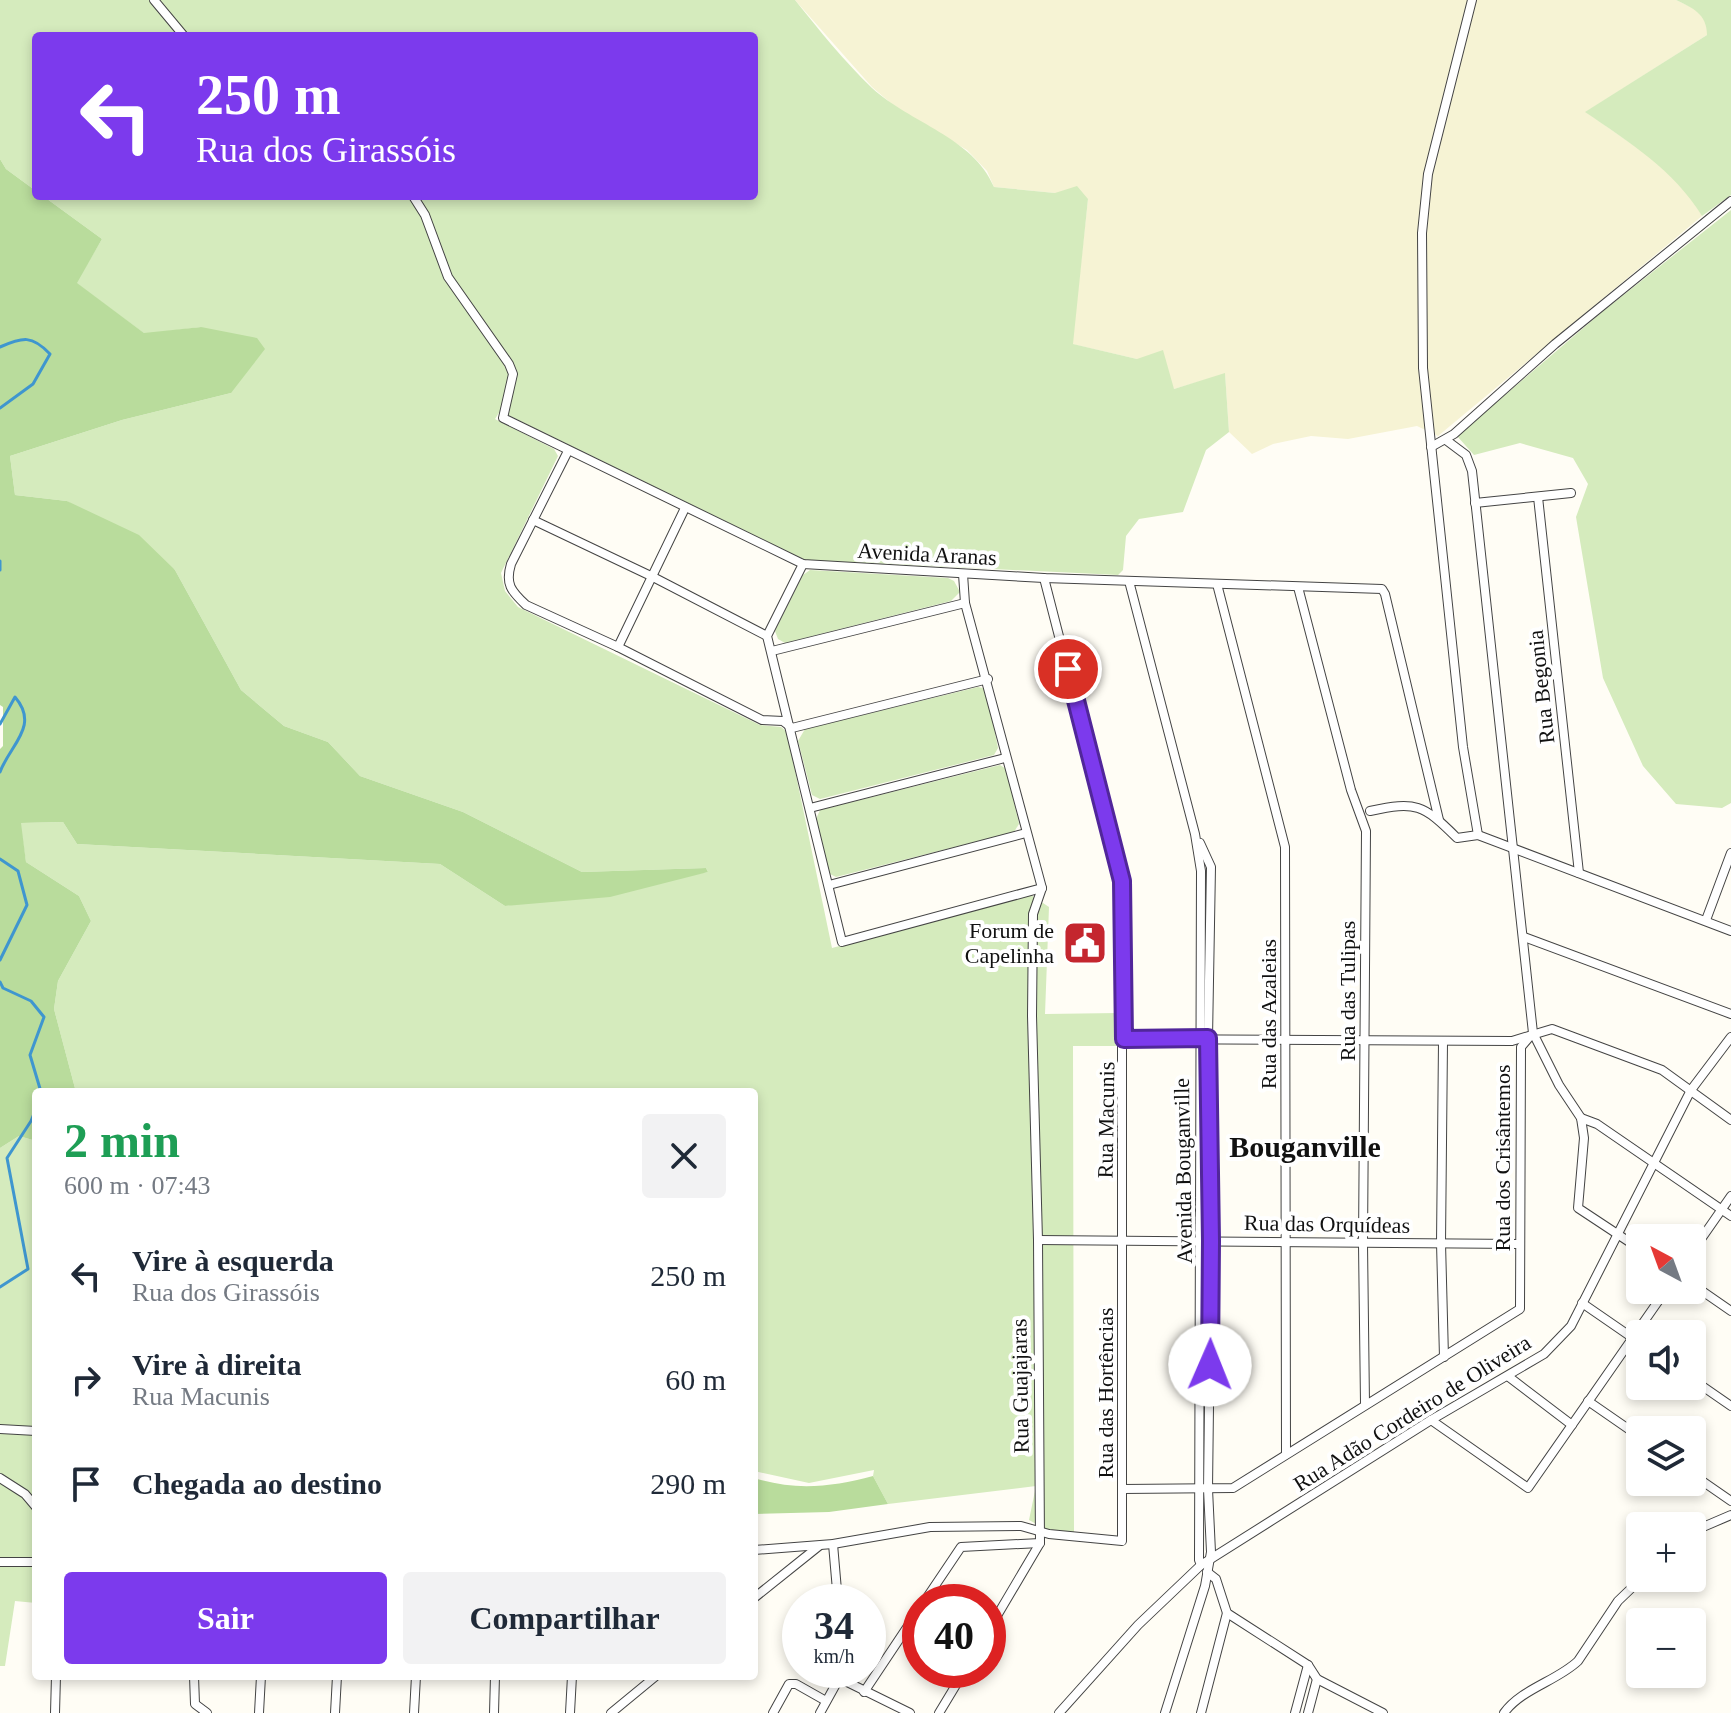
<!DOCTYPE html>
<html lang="pt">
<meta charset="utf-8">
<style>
:root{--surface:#fff;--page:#f2f2f3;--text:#1f2937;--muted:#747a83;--accent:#7c3aed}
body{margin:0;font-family:"Times New Roman",serif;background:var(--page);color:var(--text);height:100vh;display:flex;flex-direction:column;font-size:30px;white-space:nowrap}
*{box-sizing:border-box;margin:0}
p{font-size:26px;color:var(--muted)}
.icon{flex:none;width:44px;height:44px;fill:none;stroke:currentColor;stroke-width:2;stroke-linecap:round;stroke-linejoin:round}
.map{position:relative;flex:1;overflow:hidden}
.details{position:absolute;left:32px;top:1088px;width:726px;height:592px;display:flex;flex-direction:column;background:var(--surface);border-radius:8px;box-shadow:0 4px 12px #0003}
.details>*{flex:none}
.hud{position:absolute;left:32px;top:32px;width:726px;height:168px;border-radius:8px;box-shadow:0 4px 12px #0003;background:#7c3aed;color:#fff;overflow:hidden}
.needle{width:52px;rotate:319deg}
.tools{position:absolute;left:1626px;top:1224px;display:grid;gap:16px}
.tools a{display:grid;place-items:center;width:80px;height:80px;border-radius:8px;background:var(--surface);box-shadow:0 4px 12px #0003;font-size:40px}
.speed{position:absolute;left:782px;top:1584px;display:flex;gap:16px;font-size:40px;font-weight:700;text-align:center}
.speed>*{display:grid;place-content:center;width:104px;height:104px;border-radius:50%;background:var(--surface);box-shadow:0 4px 12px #0003;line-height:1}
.speed small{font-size:20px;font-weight:400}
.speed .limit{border:12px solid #d22;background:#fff;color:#111}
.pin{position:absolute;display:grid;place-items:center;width:68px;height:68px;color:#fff;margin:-34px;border:4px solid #fff;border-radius:50%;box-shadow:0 2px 8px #0007}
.me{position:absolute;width:88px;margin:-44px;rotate:1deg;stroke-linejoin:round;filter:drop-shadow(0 0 6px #0008)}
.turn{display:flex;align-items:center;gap:28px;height:168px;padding:0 32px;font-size:36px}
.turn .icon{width:104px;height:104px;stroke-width:2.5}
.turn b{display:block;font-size:56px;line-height:68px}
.round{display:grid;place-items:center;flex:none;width:84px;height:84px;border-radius:8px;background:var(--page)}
.head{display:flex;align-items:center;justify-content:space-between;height:136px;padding:0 32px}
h1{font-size:48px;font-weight:800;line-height:60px;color:#1e9e55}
.cta{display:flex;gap:16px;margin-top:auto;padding:16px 32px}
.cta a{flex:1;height:92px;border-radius:8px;background:var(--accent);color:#fff;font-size:32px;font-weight:800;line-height:92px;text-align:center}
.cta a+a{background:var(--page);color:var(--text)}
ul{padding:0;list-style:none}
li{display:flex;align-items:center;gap:24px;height:104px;padding:0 32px}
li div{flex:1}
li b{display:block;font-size:30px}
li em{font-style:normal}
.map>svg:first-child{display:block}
.farmland{fill:#f6f3d4}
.green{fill:#d5ebbd}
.forest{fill:#b9dc9c}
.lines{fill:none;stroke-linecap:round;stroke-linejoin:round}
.stream{stroke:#3f96cf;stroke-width:3}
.minor-casing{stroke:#444;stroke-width:10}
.minor{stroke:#fff;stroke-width:8}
.route-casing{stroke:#51269a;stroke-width:20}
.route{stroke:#7c3aed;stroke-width:14}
.labels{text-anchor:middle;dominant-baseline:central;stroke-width:8;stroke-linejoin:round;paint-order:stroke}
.street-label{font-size:22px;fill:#111;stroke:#fff}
.poi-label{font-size:22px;fill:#111;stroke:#fff;text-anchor:end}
.district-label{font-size:30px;font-weight:bold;fill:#111;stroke:#fff}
</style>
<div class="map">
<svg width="1731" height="1713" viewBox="0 0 1731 1713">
<rect width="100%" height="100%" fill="#fffdf5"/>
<polygon class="farmland" points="795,0 1676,0 1697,10 1707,23 1707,35 1586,112 1649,156 1674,179 1691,197 1702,216 1438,436 1417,426 1348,439 1311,436 1273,444 1252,454 1229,432 1225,374 1174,389 1137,359 1072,344 1088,199 1055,193 994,187 987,171 967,150 900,111 872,87"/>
<g class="green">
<path d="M0,0h795c24,30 49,61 77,88 38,35 101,49 122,99l61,6 22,-7 11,13 -15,145 64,15 26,-9 11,39 51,-16 4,59 -23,18 -23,62 -44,7 -13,17 -3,34 -5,5 -313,-15 -305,-149 -5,8 59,30 4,7 -57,117 4,18 13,16 242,118 21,2 6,5 45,216 199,-53 18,12 -4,107 73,-1v33h-45l1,488 -25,-3 -20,-11 7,-34 -148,18 -15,-28 1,-6 -65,13 -55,-12v-379h-678l-22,-83 4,-28 33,-60 -12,-25 -53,-34 -6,-39 43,-1 14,22 363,20 65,42 203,-34 -2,-4 -124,4 -119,-60 -103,-36 -32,-34 -44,-16 -43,-36 -66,-120 -108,-69 -52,-6 -5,-39 112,-36 109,-27 -30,-66 -56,7 -69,-51 26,-44 -59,-43h711v-160h-718v155l-30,-22 -6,-10z"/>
<path d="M1676,0h55v195l-29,21c-28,-46 -73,-74 -117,-104l122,-77c0,-21 -14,-27 -31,-35z"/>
<polygon points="1731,210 1731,803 1722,808 1676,804 1643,766 1603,678 1576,517 1588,484 1573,458 1520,443 1474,455 1457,436 1602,312"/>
<polygon points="810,570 948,578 954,581 960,592 951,601 785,643 778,639 775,631 803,575"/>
<polygon points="978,687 983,688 988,698 998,748 994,755 820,799 812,795 798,741 805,729"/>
<polygon points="1000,765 1006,769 1018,819 1019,824 1014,832 836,877 830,874 816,819 820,810"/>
<polygon points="19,1136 36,1141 36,1603 15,1601 5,1666 0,1666 0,1148"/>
</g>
<g class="forest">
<polygon points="0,159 6,169 36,191 36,196 43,196 102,239 77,283 144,333 201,327 257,338 265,349 231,393 122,420 10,456 15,495 67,501 139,535 175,570 241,690 284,726 328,742 360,776 463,812 582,872 706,868 708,872 610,897 505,906 440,864 77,844 63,822 21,823 26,862 79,896 91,921 58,981 54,1009 76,1092 36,1092 36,1141 19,1136 0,1148 0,749 3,746 3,707 0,705"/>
<path d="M873,1476l15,28 -59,8 -75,2v-36c41,13 78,9 119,-2z"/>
</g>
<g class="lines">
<g class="stream">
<path d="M0,347c23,-10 32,-12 50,7l-17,30 -33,24"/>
<polyline points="0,561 0,570"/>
<path d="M0,724l15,-27c25,29 -5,48 -15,75"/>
<polyline points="0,859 18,871 27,905 0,960"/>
<polyline points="0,982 3,988 31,1001 44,1017 30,1055 41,1092"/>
<polyline points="0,1287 28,1269 7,1158 31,1121 36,1109"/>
</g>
<g class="minor-casing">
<g id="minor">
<polyline points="154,0 184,36"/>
<polyline points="1472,0 1428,174 1422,233 1423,368 1463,747 1478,835"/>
<polyline points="413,196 425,215 448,277 509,364 513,374 503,418 803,564 1044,578 1382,589 1385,594 1439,820"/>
<polyline points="1431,447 1454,434 1555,344 1731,201"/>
<path d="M568,451l-57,113c-6,20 0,27 15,41l92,42 144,73 21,1 9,7 196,-49"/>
<polyline points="1538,497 1579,873"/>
<polyline points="1475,503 1571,493"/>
<polyline points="533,520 653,577 767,636"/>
<polyline points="803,564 767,636 842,942 1042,888"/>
<polyline points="963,574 965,603 1042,888 1033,914 1032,1016 1038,1240 1040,1543 988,1631"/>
<polyline points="1129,581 1195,834 1201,871 1199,1560 1201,1565"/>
<polyline points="1217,584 1285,847 1286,1453"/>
<polyline points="1298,587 1351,790 1366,831 1363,1244 1365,1404"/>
<polyline points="618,647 685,508"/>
<polyline points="772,651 965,603"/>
<polyline points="810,808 1005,758"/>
<path d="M1370,811c46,-10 53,-7 87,27l21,-3 253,96"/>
<polyline points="829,885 1026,833"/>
<polyline points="1706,920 1731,853"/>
<polyline points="1524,937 1731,1014"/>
<polyline points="1533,1033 1559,1085 1581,1118 1584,1138 1578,1208 1640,1249"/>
<polyline points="1124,1039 1512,1041 1552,1029 1662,1070 1731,1120"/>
<polyline points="1443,1042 1441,1243 1444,1357"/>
<polyline points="1581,1118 1597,1124 1731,1216"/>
<polyline points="1038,1240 1519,1244"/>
<polyline points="1692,1252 1731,1196"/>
<polyline points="1692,1284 1731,1311"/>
<polyline points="1582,1303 1640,1343"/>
<polyline points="1509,1377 1572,1425"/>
<polyline points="1692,1379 1731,1406"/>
<polyline points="1588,1401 1640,1437"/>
<polyline points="1431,1420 1528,1488 1666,1290"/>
<polyline points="0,1429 36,1431"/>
<polyline points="1692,1474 1731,1501"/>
<polyline points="0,1478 25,1494 36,1507"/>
<polyline points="1123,1489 1233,1488 1520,1309 1521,1047 1533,1033 1472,471 1466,455 1446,440"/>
<polyline points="1692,1536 1703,1527 1731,1515"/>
<polyline points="833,1544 838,1602"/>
<polyline points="754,1550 833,1544 930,1527 1021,1526 1049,1534 1122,1541 1122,881 1044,578"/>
<polyline points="0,1562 36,1562"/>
<polyline points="1207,1572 1216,1579 1227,1613 1308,1665 1317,1679 1383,1713"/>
<polyline points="754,1598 819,1546"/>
<polyline points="924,1602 961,1547 1040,1543"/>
<polyline points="194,1676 195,1704 207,1713"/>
<polyline points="864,1692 920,1608"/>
<polyline points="55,1713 56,1676"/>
<polyline points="259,1713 261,1676"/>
<polyline points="335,1713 337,1676"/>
<polyline points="414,1713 416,1676"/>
<polyline points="494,1713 495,1676"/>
<polyline points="570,1713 572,1676"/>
<polyline points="611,1713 656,1676"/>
<polyline points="773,1713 789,1684 796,1684 826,1701"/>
<polyline points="820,1713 836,1684 843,1680 910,1713"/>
<polyline points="939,1713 965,1670"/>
<polyline points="1059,1713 1138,1625 1201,1565 1431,1420 1544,1354 1571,1326 1691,1090 1731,1037"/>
<polyline points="1165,1713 1205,1586 1211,1552 1208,1489 1211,1241 1208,1038 1211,867 1200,843"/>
<polyline points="1201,1713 1227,1613"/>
<polyline points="1295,1713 1308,1665"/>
<polyline points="1308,1713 1317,1679"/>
<path d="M1504,1713c17,-24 53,-32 74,-52l40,-60 24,-23"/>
</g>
</g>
<use href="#minor" class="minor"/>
</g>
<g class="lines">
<g class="route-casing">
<polyline id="route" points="1068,669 1122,881 1124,1039 1208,1038 1211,1241 1210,1365"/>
</g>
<use href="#route" class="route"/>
</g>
<defs>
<g id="civic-square" transform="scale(2.3)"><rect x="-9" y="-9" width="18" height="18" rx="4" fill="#c4262e" stroke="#fff"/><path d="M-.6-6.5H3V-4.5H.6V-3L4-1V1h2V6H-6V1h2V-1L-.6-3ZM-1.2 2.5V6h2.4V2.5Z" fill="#fff"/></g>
</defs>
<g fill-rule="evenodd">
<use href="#civic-square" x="1085" y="943"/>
</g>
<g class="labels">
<g class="street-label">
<text transform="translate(927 554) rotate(3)">Avenida Aranas</text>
<text transform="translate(1541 687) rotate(-96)">Rua Begonia</text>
<text transform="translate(1347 991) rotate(-90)">Rua das Tulipas</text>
<text transform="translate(1268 1014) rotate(-90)">Rua das Azaleias</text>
<text transform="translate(1106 1120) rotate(-89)">Rua Macunis</text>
<text transform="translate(1502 1158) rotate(-90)">Rua dos Crisântemos</text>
<text transform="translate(1183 1171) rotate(-91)">Avenida Bouganville</text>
<text transform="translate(1327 1224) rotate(1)">Rua das Orquídeas</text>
<text transform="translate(1020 1386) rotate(-91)">Rua Guajajaras</text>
<text transform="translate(1105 1393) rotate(-90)">Rua das Hortências</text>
<text transform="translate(1412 1413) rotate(-32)">Rua Adão Cordeiro de Oliveira</text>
</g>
<g class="poi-label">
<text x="1054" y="930">Forum de<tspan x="1054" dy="25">Capelinha</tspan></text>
</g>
<g class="district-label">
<text x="1305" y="1146">Bouganville</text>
</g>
</g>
</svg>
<div class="tools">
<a><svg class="needle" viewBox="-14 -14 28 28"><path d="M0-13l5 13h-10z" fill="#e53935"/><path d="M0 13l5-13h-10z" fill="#747a83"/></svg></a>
<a><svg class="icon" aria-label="sound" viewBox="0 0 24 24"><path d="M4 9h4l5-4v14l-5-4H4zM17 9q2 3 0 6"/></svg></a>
<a><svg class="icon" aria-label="layers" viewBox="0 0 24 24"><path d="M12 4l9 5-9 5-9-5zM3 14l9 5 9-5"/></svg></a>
<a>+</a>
<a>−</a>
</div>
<div class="speed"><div>34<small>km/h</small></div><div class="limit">40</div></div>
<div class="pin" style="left:1068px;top:669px;background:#d93025"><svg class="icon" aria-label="arrive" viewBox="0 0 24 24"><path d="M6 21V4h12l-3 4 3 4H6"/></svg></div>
<svg class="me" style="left:1210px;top:1365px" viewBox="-20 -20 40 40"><circle r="19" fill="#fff"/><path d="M0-13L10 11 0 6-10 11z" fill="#7c3aed"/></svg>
<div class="hud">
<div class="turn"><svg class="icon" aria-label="left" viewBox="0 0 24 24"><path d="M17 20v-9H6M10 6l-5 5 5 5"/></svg><div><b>250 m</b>Rua dos Girassóis</div></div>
</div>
<section class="details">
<div class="head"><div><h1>2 min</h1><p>600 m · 07:43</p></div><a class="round"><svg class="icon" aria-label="close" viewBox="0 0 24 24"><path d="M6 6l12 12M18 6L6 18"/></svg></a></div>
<ul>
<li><svg class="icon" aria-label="left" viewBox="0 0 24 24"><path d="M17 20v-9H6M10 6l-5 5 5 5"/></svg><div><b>Vire à esquerda</b><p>Rua dos Girassóis</p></div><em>250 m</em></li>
<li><svg class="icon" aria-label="right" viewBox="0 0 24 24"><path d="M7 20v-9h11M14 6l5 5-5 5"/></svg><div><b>Vire à direita</b><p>Rua Macunis</p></div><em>60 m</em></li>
<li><svg class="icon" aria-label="arrive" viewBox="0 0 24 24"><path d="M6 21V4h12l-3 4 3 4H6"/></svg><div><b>Chegada ao destino</b></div><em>290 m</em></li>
</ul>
<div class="cta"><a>Sair</a><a>Compartilhar</a></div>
</section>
</div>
